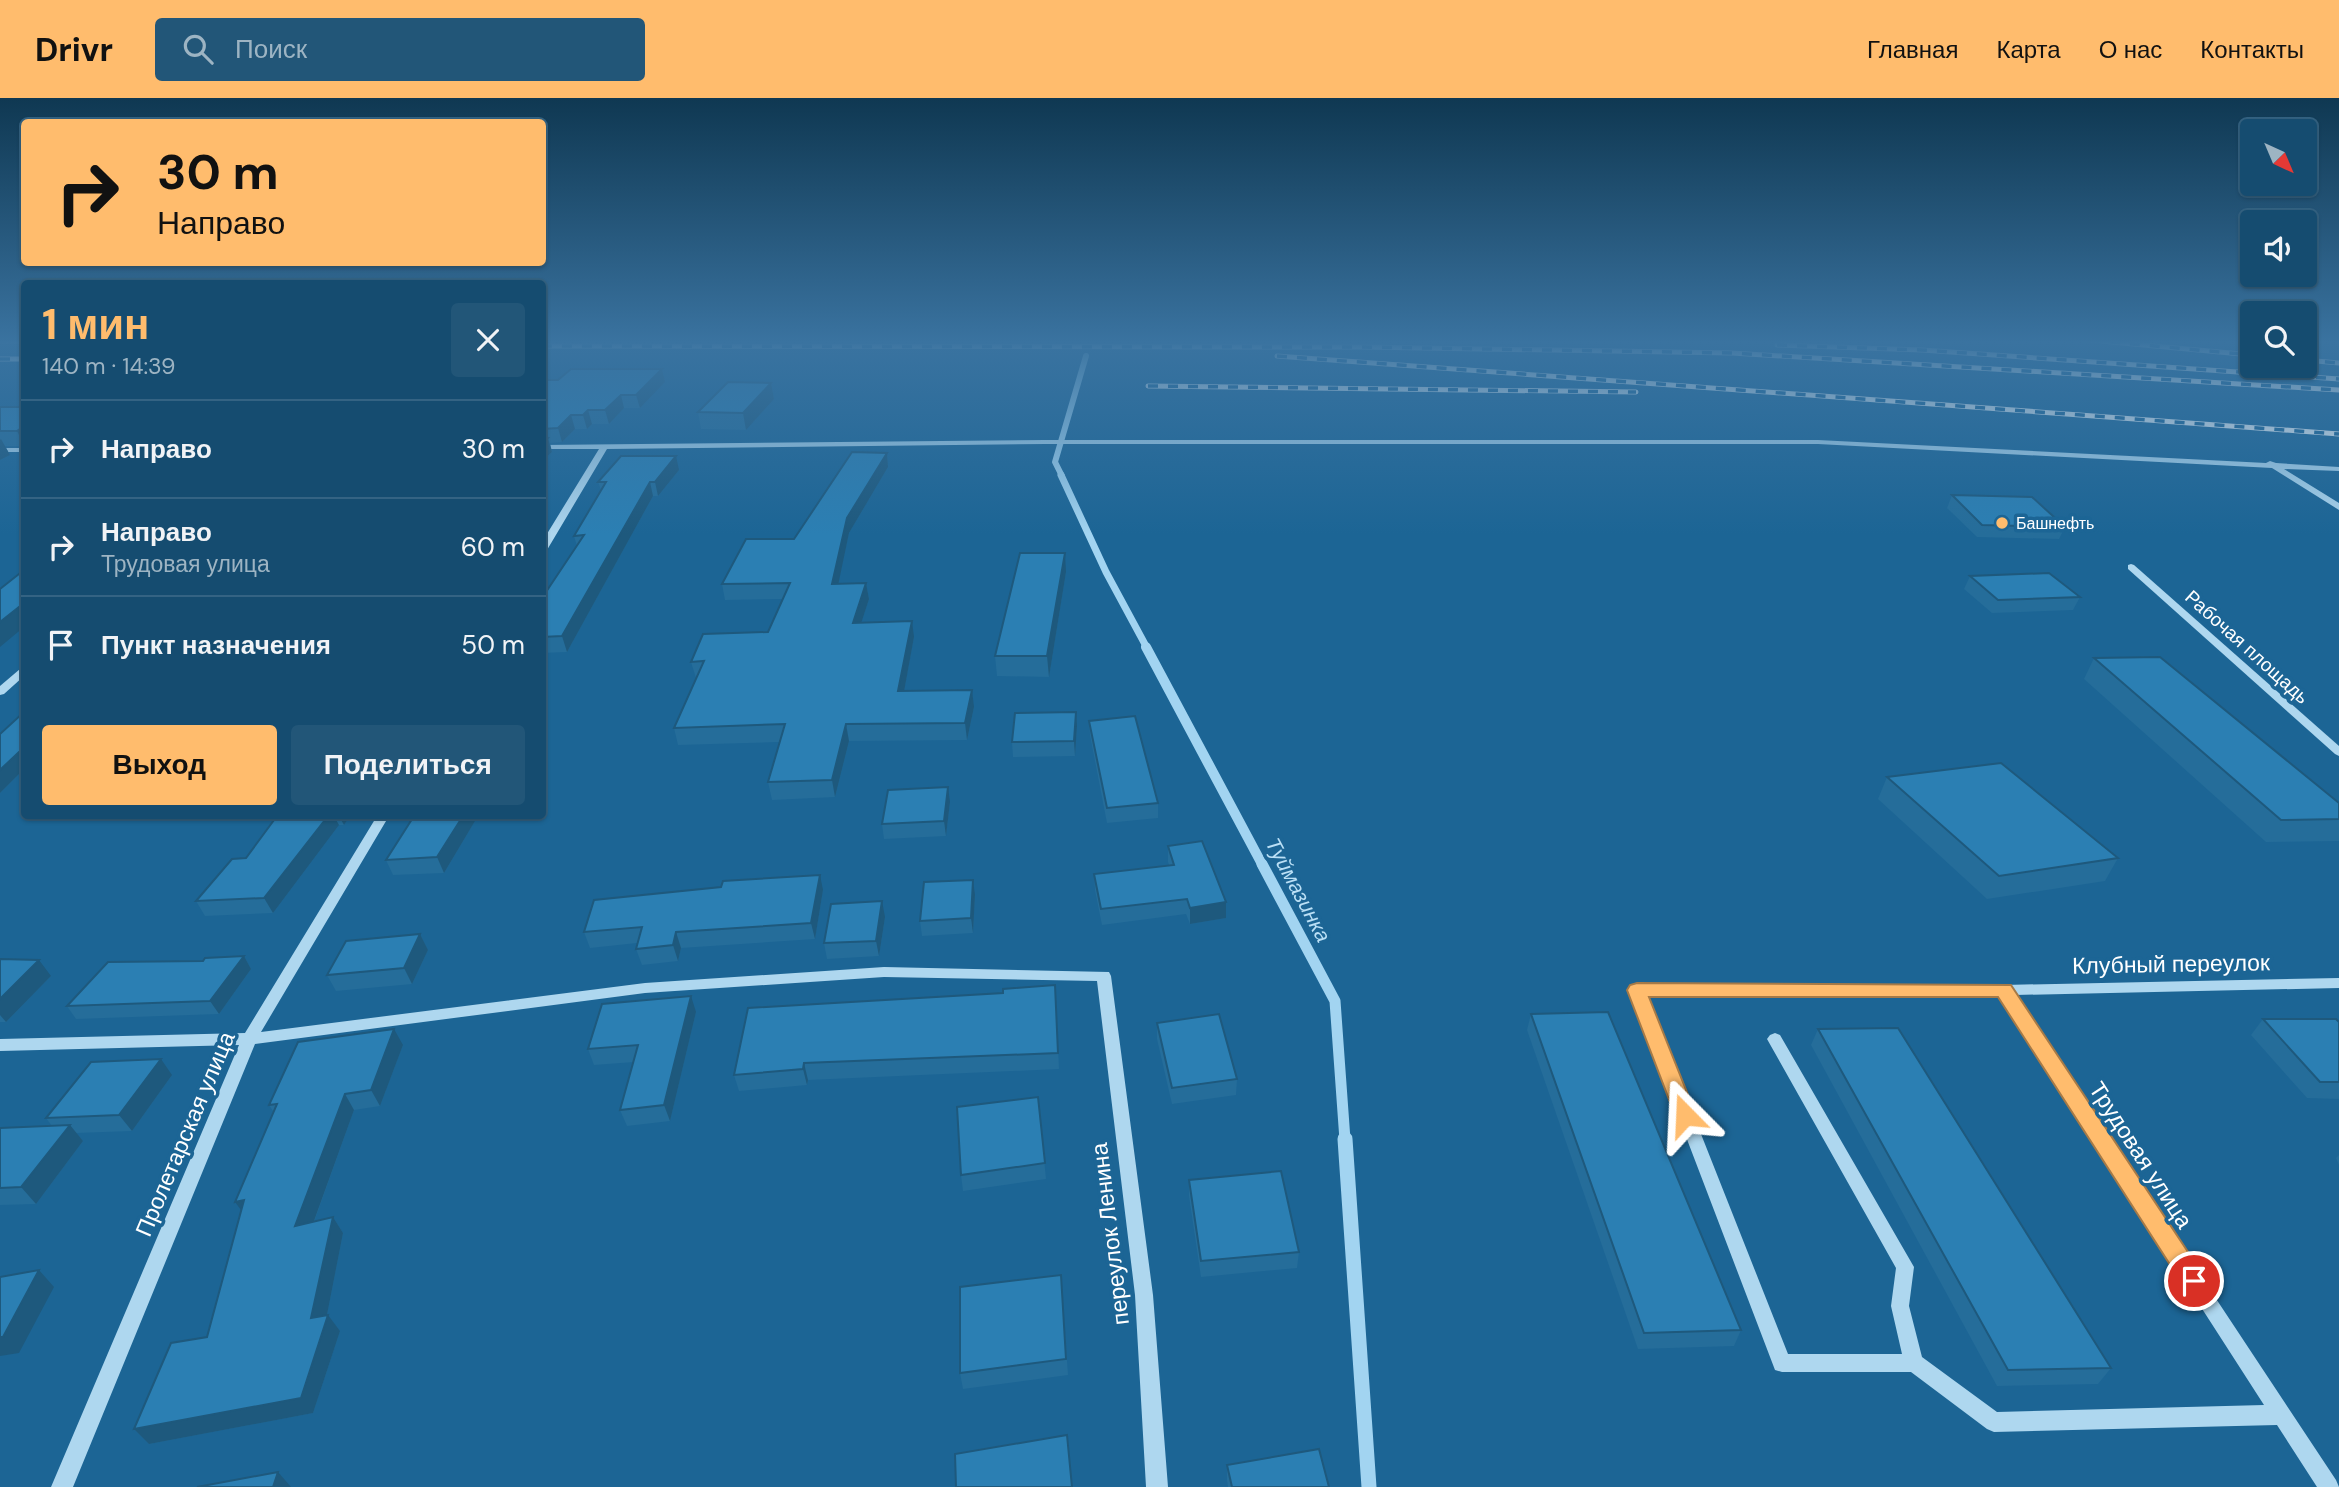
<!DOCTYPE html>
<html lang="ru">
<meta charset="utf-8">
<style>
:root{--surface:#154c70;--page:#225678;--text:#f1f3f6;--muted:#9db4c3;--line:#346383;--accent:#ffbc6d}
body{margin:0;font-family:"DM Sans",sans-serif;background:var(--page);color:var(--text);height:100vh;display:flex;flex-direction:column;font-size:26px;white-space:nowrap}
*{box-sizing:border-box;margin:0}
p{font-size:23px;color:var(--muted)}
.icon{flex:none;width:38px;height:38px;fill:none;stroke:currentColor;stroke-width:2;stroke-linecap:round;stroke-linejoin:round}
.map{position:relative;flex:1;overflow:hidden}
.side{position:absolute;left:21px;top:182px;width:525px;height:539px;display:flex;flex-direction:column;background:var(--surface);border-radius:7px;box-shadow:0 2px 5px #0004,0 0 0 2px var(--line)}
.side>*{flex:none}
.hud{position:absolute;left:21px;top:21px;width:525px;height:147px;border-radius:7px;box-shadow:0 2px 5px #0004,0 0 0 2px var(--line);background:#ffbc6d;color:#111;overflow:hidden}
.needle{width:46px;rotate:136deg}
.fabs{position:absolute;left:2240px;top:21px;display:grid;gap:14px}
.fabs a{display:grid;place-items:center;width:77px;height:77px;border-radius:7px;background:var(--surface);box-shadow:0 2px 5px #0004,0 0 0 2px var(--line);font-size:35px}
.pin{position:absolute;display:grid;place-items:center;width:60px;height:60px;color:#fff;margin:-30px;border:4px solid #fff;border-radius:50%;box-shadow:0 2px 7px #0007}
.me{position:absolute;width:77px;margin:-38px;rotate:339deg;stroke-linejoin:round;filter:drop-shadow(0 0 5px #0008)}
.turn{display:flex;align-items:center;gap:24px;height:147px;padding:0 21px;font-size:32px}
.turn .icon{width:91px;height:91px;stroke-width:2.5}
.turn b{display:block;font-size:49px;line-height:60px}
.round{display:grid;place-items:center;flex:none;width:74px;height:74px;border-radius:7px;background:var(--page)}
.summary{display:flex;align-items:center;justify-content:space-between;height:119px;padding:0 21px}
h1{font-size:42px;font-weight:700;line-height:52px;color:var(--accent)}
.button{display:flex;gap:14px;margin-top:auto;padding:14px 21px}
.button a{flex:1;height:80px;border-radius:7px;background:var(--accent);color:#111;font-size:28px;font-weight:700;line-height:80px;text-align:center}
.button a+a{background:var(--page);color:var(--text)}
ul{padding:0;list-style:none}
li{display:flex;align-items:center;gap:21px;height:98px;padding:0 21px;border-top:2px solid var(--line)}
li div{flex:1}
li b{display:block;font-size:26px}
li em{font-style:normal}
header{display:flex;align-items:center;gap:42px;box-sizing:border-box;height:98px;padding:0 35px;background:var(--accent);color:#111}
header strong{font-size:33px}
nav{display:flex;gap:38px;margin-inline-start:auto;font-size:24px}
.search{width:490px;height:63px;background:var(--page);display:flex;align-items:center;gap:18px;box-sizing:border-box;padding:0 24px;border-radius:7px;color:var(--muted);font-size:26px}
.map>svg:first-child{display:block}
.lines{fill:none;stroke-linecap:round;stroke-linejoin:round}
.stream-far4{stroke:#a2d4f1;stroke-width:6}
.stream-far3{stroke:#a2d4f1;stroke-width:7}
.stream-far2{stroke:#a2d4f1;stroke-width:10}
.stream-far1{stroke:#a2d4f1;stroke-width:11}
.stream{stroke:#a2d4f1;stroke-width:15}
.minor{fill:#aed7ef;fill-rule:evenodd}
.rail-casing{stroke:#fff;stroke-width:5}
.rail{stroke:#1c6595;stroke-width:3.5;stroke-dasharray:10;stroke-linecap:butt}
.wall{fill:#256d9a}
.shaded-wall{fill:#1e597d}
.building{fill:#2b7fb3;stroke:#1e597d;stroke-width:2}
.route{fill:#ffbc6d;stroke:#a67a47;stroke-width:2}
.poi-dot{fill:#ffbc6d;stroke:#1c6595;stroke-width:2.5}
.labels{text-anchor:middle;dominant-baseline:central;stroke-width:7;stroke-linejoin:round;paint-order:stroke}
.far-poi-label{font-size:16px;fill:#fff;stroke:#1c6595;text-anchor:start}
.street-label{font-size:19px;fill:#fff;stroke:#1c6595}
.water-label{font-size:21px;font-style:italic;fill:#bbe0f6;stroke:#1c6595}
.near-street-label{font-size:23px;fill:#fff;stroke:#1c6595}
</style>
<header>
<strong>Drivr</strong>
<div class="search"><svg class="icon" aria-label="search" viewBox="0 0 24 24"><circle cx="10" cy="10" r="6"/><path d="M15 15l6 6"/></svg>Поиск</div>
<nav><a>Главная</a><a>Карта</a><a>О нас</a><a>Контакты</a></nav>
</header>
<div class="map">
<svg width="2339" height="1389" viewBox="0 0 2339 1389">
<rect width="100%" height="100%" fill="#1c6595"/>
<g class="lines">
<polyline class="stream-far4" points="1062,378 1055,364 1086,258"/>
<polyline class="stream-far3" points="1061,377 1106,474 1147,550"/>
<polyline class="stream-far2" points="1146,549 1263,768"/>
<polyline class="stream-far1" points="1262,766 1335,903 1345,1042"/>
<polyline class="stream" points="1345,1041 1369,1389"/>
<g class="minor">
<polygon points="1045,342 1818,342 2266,365 2270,363 2276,365 2339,369 2339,373 2284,371 2339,405 2339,412 2272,370 1818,346 1045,346 607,351 547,452 542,455 542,444 599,351 542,351 542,347"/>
<rect x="0" y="350" width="24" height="4"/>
<polygon points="2131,466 2134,467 2339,648 2339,658 2335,656 2128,471 2128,467"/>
<polygon points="24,570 24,578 4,596 0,597 0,588 20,571"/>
<polygon points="377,718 389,718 261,934 645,885 884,869 1109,874 1111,878 1153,1197 1168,1389 1146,1389 1135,1197 1097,883 884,879 645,895 255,946 73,1389 51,1389 239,947 0,953 0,941 245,935"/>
<path d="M2339,880v10l-324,7 321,485 3,7h-22l-40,-62 -283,7 -7,-3 -76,-57h-129l-7,-2 -145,-380 2,-4 5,-1h367zM1646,897h354l264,410 -267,7 -75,-55 -13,-51 5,-39 -134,-232 -5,-2 -5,2 -3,4 129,229 -5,38 11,48h-114z"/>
</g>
<g class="rail-casing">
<g id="rail">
<polyline points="2090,242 2252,257"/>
<polyline points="0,243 24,243"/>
<polyline points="1777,247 1922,252 2339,281"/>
<polyline points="542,248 1364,249 1732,255 2339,292"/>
<polyline points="1277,258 2339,336"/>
<polyline points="0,261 24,261"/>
<polyline points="2305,262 2339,265"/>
<polyline points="1148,288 1636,294"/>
</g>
</g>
<use href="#rail" class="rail"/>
</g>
<g class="wall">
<polygon points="662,271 665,284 640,310 624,310 609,326 592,326 587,331 575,331 562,344 550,345 552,354 542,363 542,282 558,282"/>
<polygon points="771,285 774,301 746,332 701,331 698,314"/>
<polygon points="0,309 24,309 24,348 5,348 10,357 0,362"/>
<polygon points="887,355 888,369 849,435 838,486 866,485 869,501 861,525 914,539 904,593 974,609 967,642 849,643 835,699 772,702 768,684 780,644 678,647 674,630 696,580 691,564 768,534 783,501 725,502 722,486 794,441"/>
<polygon points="679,372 658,398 653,398 567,554 542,555 542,500 577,448 574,438 601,392 598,384"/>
<polygon points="1952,397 2065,429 2059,441 1977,439 1947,410"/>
<polygon points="1066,474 1049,579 997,578 995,558"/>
<polygon points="1970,478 2080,499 2073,512 1992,515 1964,491"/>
<polygon points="2094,560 2339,705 2339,743 2266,744 2084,581"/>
<polygon points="24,614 24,671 0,695 0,636"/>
<polygon points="1076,614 1077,628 1075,658 1013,659 1012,644"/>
<polygon points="1089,623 1158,705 1158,720 1107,725 1090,637"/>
<polygon points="1887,679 2118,760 2105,783 1987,801 1878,701"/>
<polygon points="950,704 946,738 884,741 882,726"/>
<polygon points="277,718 350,718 344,727 339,727 273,815 205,818 196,803 246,760"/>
<polygon points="414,718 478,718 444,775 393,777 386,762"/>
<polygon points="1168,748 1226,820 1190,826 1186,816 1102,827 1095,792 1094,776 1169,767 1168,764"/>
<polygon points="823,792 815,841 681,850 678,863 642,867 636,851 637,845 590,850 584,834"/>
<polygon points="975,797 973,835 922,838 920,823"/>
<polygon points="885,819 879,858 827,861 824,845"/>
<polygon points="420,836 428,852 412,886 336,893 327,877"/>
<polygon points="244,858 251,871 219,916 76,921 67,908 203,863"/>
<polygon points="0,861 51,878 6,924 0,924"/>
<polygon points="1056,903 1059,971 808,982 807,987 739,993 734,977"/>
<polygon points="696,914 670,1023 627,1028 620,1012 634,964 594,967 588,951"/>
<polygon points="1531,916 1741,1232 1734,1248 1638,1251 1527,932"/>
<polygon points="2263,921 2339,924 2339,1001 2307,1000 2251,937"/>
<polygon points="1157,925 1237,981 1236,997 1172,1006 1157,941"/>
<polygon points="1818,931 2111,1270 2098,1286 1997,1288 1811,947"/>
<polygon points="403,947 380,1008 354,1012 314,1124 333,1119 343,1135 327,1217 340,1233 313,1315 149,1346 134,1331 207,1239 273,1013 269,1007"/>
<polygon points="172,977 132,1033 76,1035 83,1043 36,1106 0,1107 0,1030 52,1028 46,1020"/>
<polygon points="1038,999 1046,1081 963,1093 961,1077"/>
<polygon points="2339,1057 2339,1067 2336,1060"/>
<polygon points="1189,1082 1299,1154 1297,1170 1201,1179 1189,1098"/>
<polygon points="1061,1177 1068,1277 963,1291 960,1275"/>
<polygon points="1227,1367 1329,1389 1228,1389 1227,1382"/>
</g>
<g class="shaded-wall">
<polygon points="662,271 665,284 640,310 636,297"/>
<polygon points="771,285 774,301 746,332 743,315"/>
<polygon points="621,297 624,310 609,326 605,312"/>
<polygon points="588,312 592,326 587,331 583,317"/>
<polygon points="571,317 575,331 562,344 558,330"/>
<polygon points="24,328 24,347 17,333"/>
<polygon points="548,340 552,354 542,363 542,345"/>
<polygon points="1,341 10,357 0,362 0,342"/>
<polygon points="887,355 888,369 849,435 835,502 832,486 847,420"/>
<polygon points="676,358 679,372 658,398 655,384"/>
<polygon points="650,384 653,398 567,554 562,538"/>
<polygon points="1065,455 1066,474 1049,579 1047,558"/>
<polygon points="866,485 869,501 856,541 853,525"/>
<polygon points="24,505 24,529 0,549 0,524"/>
<polygon points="912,523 914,539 901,610 898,593"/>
<polygon points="972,592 974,609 967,642 965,625"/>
<polygon points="1076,614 1077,628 1075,658 1074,643"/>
<polygon points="846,626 849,643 835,699 832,682"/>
<polygon points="19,654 24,662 24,671 0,695 0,672"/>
<polygon points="948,689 950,704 946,738 944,723"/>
<polygon points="328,718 334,718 339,727 273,815 264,800"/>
<polygon points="339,718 350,718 344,727"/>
<polygon points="463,718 478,718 444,775 437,759"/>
<polygon points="820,777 823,792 815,841 811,825"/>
<polygon points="973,782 975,797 973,835 971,820"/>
<polygon points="882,803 885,819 879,858 876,843"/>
<polygon points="1226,804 1226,820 1190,826 1190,810"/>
<polygon points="676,834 681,850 678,863 673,847"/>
<polygon points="420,836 428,852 412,886 404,870"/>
<polygon points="244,858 251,871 219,916 210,903"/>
<polygon points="39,862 51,878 6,924 0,917 0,901"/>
<polygon points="691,898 696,914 670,1023 664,1007"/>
<polygon points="394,931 403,947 380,1008 371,992"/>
<polygon points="161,961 172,977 132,1033 119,1017"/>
<polygon points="804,965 808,982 807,987 803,971"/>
<polygon points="345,996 354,1012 306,1145 295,1128"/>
<polygon points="70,1027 83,1043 36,1106 21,1089"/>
<polygon points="244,1102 247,1120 235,1104"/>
<polygon points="333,1119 343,1135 325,1227 328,1217 340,1233 313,1315 149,1346 134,1331 311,1220"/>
<polygon points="39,1172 54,1189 19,1255 0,1258 0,1239"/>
<polygon points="278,1374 291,1389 273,1389"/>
</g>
<g class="building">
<polygon points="571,271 662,271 636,297 621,297 605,312 588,312 583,317 571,317 558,330 542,331 542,282 558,282"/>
<polygon points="728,284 771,285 743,315 698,314"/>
<polygon points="0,309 24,309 24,328 17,333 0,333"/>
<polygon points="542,339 548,340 542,345"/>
<polygon points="852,354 887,355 847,420 832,486 866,485 853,525 912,523 898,593 972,592 965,625 846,626 832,682 768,684 785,626 674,630 704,563 691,564 703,536 768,534 790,485 722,486 746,441 794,441"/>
<polygon points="621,358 676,358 655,384 650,384 562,538 542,539 542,500 584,437 574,438 606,384 598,384"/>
<polygon points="1952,397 2032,399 2065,429 1982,427"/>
<polygon points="1020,455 1065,455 1047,558 995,558"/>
<polygon points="24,472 24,505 0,524 0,491"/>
<polygon points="2049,475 2080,499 1998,502 1970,478"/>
<polygon points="2160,559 2339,705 2339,721 2281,722 2094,560"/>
<polygon points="24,614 24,654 19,654 0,672 0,636"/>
<polygon points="1076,614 1074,643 1012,644 1015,615"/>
<polygon points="1135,618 1158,705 1107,710 1089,623"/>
<polygon points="2001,665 2118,760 1999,778 1887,679"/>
<polygon points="948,689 944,723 882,726 888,692"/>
<polygon points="277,718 328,718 264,800 196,803 232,761 246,760"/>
<polygon points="414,718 463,718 437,759 386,762"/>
<polygon points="1202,743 1226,804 1190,810 1187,801 1101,811 1094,776 1174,767 1168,748"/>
<polygon points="820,777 811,825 676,834 673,847 636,851 642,829 584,834 594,802 721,789 723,783"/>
<polygon points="973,782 971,820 920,823 924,784"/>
<polygon points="882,803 876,843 824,845 831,806"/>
<polygon points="420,836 404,870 327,877 346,843"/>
<polygon points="244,858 210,903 67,908 108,864 203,863 205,860"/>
<polygon points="0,861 39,862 0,901"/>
<polygon points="1055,887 1058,955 804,965 803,971 734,977 748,910 1003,895 1003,891"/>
<polygon points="691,898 664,1007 620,1012 638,947 588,951 602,906"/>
<polygon points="1608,914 1741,1232 1644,1235 1531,916"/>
<polygon points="1219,916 1237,981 1172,990 1157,925"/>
<polygon points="2263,921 2336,921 2339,924 2339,984 2320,984"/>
<polygon points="1898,930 2111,1270 2008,1272 1818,931"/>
<polygon points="394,931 371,992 345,996 295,1128 333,1119 311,1220 328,1217 301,1300 134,1331 171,1245 207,1239 244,1102 235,1104 277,1006 269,1007 298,944"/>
<polygon points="161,961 119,1017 46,1020 91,964"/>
<polygon points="1038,999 1045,1065 961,1077 957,1009"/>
<polygon points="70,1027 21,1089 0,1090 0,1030"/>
<polygon points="1281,1073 1299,1154 1201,1163 1189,1082"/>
<polygon points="39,1172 3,1239 0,1239 0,1179"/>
<polygon points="1061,1177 1066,1261 960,1275 960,1189"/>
<polygon points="1067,1337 1072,1389 956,1389 955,1356"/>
<polygon points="1319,1351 1329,1389 1232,1389 1227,1367"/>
<polygon points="278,1374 273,1389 197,1389"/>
</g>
<linearGradient id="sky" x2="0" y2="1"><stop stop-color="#0f3852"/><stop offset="0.56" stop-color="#3a73a0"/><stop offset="1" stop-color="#3a73a0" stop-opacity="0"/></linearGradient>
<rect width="2339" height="436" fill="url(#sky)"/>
<polygon class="route" points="1637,885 2011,887 2202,1175 2206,1183 2202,1190 2194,1194 2185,1190 1998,899 1649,899 1696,1017 1693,1023 1685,1025 1678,1023 1675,1017 1627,892 1630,887"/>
<circle class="poi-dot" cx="2002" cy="425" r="7"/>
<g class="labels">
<g class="far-poi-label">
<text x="2016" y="425">Башнефть</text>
</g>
<g class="street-label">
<text transform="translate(2247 549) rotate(42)">Рабочая площадь</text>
</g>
<g class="water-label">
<text transform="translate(1298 792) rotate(62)">Туймазинка</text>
</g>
<g class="near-street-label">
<text transform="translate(2171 866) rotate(-1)">Клубный переулок</text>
<text transform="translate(185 1036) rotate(-67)">Пролетарская улица</text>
<text transform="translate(2141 1057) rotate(57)">Трудовая улица</text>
<text transform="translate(1110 1136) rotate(-97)">переулок Ленина</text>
</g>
</g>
</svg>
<div class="fabs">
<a><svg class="needle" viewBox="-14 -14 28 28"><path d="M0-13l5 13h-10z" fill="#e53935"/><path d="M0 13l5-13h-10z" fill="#9db4c3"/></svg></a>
<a><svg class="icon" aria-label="sound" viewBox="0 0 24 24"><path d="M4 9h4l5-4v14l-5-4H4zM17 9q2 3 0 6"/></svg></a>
<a><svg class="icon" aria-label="search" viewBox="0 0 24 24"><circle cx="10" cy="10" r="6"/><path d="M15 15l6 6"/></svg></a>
</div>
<div class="pin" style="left:2194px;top:1183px;background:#d93025"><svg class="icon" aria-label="arrive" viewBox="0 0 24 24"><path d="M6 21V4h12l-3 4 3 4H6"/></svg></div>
<svg class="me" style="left:1685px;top:1017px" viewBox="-20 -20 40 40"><path d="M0-17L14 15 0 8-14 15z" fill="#ffbc6d" stroke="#fff" stroke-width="4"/></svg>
<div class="hud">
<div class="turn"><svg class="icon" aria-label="right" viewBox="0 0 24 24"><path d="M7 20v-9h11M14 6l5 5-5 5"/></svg><div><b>30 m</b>Направо</div></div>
</div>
<section class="side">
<div class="summary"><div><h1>1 мин</h1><p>140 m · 14:39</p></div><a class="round"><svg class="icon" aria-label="close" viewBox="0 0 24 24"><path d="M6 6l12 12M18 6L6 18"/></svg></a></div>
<ul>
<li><svg class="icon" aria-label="right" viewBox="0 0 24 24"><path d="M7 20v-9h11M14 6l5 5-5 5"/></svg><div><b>Направо</b></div><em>30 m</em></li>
<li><svg class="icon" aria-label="right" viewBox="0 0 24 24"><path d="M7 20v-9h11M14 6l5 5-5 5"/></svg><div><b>Направо</b><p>Трудовая улица</p></div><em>60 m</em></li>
<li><svg class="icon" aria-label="arrive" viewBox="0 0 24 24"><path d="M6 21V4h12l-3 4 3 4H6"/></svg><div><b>Пункт назначения</b></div><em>50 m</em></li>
</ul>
<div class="button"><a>Выход</a><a>Поделиться</a></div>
</section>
</div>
